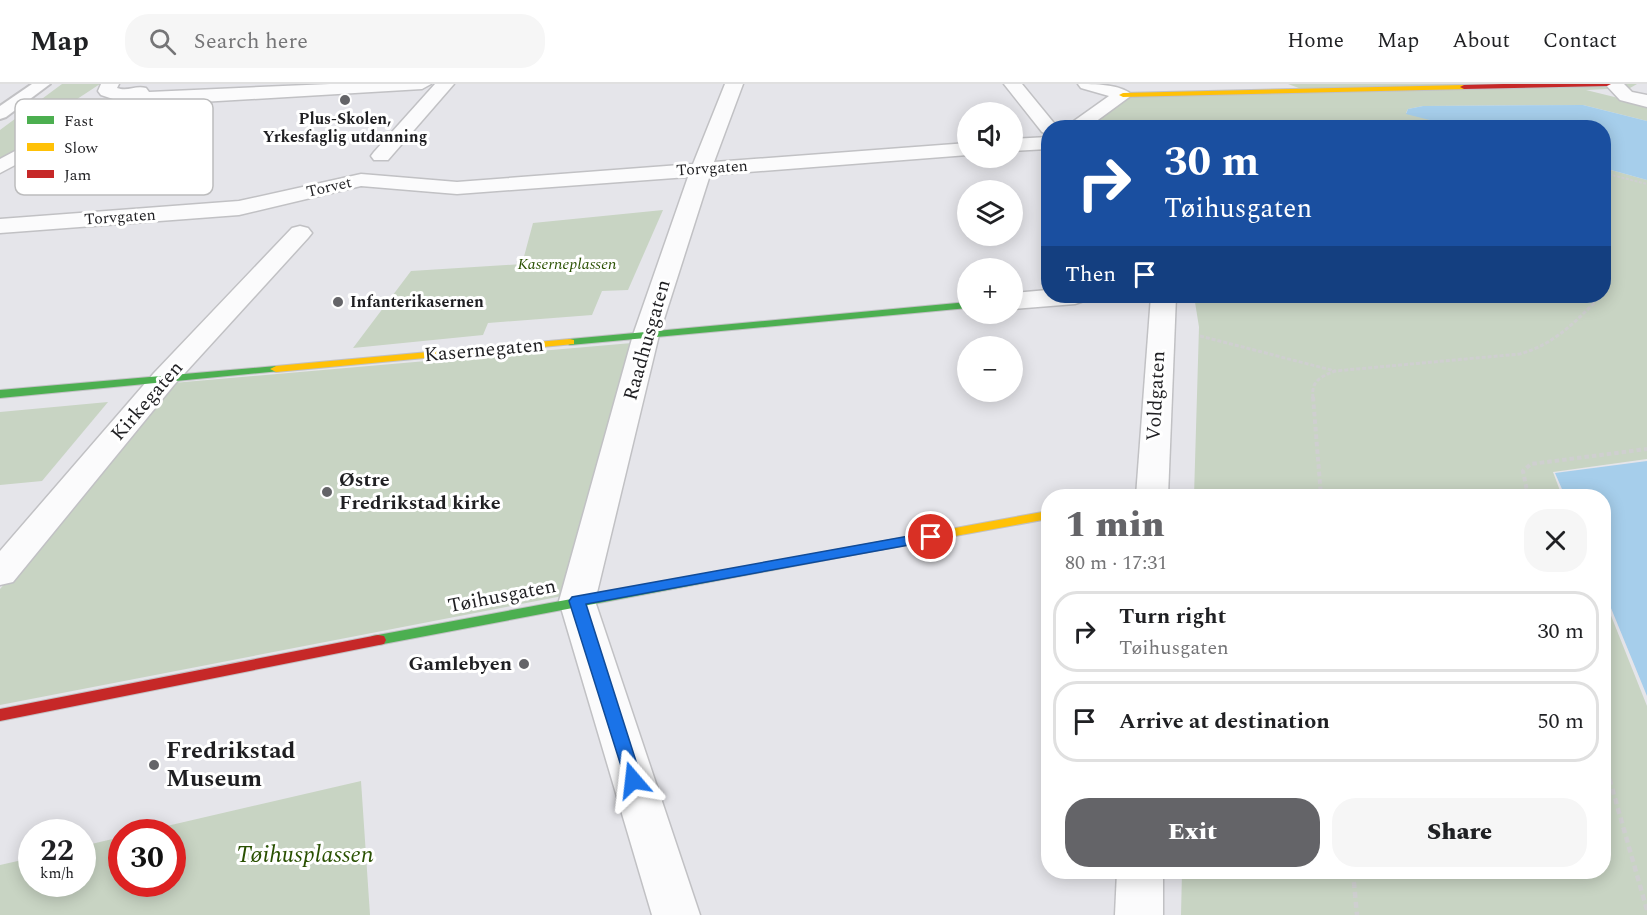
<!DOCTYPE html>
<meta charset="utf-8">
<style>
:root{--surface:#fff;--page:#f6f6f6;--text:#202124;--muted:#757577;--line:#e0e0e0;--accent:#646468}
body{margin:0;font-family:Spectral,serif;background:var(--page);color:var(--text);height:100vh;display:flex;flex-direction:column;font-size:22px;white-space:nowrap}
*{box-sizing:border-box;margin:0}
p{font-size:20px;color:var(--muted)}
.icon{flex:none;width:33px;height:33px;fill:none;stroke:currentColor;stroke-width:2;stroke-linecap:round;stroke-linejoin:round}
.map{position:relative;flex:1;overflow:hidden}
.details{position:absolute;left:1041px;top:405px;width:570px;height:390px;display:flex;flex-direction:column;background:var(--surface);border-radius:24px;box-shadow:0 3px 15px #0003}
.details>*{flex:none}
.guide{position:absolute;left:1041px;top:36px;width:570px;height:183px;border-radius:24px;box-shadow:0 3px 15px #0003;background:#1a4fa0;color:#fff;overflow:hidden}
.fabs{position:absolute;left:957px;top:18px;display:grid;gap:12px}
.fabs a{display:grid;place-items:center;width:66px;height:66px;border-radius:50%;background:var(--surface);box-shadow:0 3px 15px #0003;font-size:30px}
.speed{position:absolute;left:18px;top:735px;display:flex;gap:12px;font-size:30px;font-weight:700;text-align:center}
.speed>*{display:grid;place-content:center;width:78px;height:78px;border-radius:50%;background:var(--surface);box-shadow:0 3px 15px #0003;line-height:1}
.speed small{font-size:15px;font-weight:400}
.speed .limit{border:9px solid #d22;background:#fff;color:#111}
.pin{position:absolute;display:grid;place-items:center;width:51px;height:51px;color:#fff;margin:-26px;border:3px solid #fff;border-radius:50%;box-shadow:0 2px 6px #0007}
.me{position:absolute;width:66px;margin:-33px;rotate:343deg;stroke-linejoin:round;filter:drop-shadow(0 0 4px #0008)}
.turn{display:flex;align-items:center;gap:21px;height:126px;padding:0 24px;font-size:27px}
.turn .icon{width:78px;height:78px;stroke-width:2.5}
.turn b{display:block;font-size:42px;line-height:51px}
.then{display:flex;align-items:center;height:57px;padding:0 24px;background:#0003;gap:12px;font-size:22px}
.round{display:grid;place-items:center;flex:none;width:63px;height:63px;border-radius:24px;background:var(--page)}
.headline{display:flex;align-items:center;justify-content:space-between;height:102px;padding:0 24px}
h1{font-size:36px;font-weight:800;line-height:45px;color:var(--accent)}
.button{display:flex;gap:12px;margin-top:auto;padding:12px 24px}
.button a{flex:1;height:69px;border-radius:24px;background:var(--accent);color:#fff;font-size:24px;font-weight:800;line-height:69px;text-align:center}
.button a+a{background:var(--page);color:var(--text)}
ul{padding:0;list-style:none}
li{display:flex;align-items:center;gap:18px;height:81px;margin:0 12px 9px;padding:0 12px;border:3px solid var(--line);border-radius:24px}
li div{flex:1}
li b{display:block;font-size:22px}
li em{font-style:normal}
header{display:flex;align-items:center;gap:36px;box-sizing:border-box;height:84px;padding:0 30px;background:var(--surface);border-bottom:2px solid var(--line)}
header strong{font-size:28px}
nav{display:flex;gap:33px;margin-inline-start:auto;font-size:21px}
.search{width:420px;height:54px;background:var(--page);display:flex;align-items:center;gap:15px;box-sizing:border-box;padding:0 21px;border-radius:24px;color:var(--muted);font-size:22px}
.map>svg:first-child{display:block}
.green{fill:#c8d4c3}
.water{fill:#a6ceeb}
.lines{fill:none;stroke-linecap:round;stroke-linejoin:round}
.lane-casing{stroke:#c1c1c4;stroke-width:4}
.street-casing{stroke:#c1c1c4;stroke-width:3}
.fast-casing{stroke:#c1c1c4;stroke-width:2}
.slow-casing{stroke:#c1c1c4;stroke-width:2}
.jam-casing{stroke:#c1c1c4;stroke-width:2}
.path-far3{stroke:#cfcfd0;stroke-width:2;stroke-dasharray:3 1.5;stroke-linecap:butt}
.path-far2{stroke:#cfcfd0;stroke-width:3;stroke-dasharray:4 2;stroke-linecap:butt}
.path-far1{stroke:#cfcfd0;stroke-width:4;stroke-dasharray:4.5 3;stroke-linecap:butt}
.path{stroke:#cfcfd0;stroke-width:4.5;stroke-dasharray:6 4;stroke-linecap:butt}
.lane{fill:#fbfbfc;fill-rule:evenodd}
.street{fill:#fbfbfc;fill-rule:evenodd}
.fast{fill:#4caf50;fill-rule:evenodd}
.slow{fill:#ffc107;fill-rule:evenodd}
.jam{fill:#c62828;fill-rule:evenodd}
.route{fill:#1a73e8;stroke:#114b97;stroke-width:1.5}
.poi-dot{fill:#646468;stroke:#fff;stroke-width:2}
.labels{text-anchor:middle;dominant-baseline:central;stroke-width:6;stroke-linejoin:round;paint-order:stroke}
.far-poi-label{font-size:16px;font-weight:bold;fill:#1f1f22;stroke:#fff}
.far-street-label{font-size:16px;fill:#1f1f22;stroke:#fff}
.far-park-label{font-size:16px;font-style:italic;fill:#2a5102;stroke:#fff}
.street-label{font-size:20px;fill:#1f1f22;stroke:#fff}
.poi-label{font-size:20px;font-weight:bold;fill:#1f1f22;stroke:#fff;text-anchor:start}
.near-poi-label{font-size:24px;font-weight:bold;fill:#1f1f22;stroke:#fff;text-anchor:start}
.near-park-label{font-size:24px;font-style:italic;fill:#2a5102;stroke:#fff}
.key{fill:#fff;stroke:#bcbcbd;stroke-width:1.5}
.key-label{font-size:16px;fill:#1f1f22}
</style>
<header>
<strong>Map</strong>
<div class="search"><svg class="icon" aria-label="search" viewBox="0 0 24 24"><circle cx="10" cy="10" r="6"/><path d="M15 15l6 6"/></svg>Search here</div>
<nav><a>Home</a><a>Map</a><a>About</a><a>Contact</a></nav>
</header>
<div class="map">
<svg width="1647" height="831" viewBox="0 0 1647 831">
<rect width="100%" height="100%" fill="#e5e5ea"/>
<g class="green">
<polygon points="62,0 100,0 36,42 47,50 0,77 0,46"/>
<polygon points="1288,0 1637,0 1630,4 1586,6 1647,21 1647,37 1583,21 1423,22 1408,25 1406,29 1457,43 1084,44 1121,13 1307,7"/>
<polygon points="1604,84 1647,96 1647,375 1553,388 1562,412 1194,412 1199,243 1194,212 1604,212"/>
<polygon points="663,126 628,206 602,207 592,231 488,239 483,251 353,264 411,187 522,180 533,139"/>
<polygon points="632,259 573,510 0,621 0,505 173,299"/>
<polygon points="108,318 42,397 0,401 0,328"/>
<polygon points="1604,514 1647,622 1647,831 1181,831 1182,788 1604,788"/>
<polygon points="361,697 370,831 0,831 0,781 31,774 32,800 82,800 83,762 121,753 122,800 172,800 172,748 141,748"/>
</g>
<g class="water">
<polygon points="1583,21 1647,37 1647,96 1604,84 1604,44 1457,43 1406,30 1408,25 1423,22"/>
<polygon points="1647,377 1647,612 1604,507 1604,412 1565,412 1555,389"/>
</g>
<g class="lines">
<g class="lane-casing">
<polygon id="lane" points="32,0 50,0 6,33 0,35 0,22"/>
</g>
<g class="street-casing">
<g id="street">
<path d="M101,0h18l-2,4c11,4 18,-3 29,0l3,4 181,-8h101l-9,5 -221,13 -69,1 -132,70v-14l113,-60 -12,-4 -3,-4z"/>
<polygon points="435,0 454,0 388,76 374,76 371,72 374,68"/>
<polygon points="725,0 743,0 714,78 968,59 968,71 710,91 659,251 595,517 700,831 652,831 559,517 633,251 688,93 457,110 361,102 239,131 0,149 0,135 239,117 361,90 457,98 693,80"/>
<polygon points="1004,0 1022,0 1058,44 1048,44 1048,50 1042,48"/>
<path d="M1078,0c16,0 43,0 54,11l-45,33h-23l45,-32 -28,-8z"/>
<polygon points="1605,0 1624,0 1632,8 1647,11 1647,23 1620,16"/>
<polygon points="1048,53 1048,65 1012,67 1012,55"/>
<polygon points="300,142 308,144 312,149 308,154 174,301 13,498 0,501 0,467 154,289 292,144"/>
<polygon points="1048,206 1048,212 1088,212 1084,217 1075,220 1012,225 1012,209"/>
<polygon points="1151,212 1176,212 1168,412 1136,412"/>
<polygon points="1117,788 1163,788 1163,831 1115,831"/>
</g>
</g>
<g class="fast-casing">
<g id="fast">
<polygon points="968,218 968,224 570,261 564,258 570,255"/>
<polygon points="276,282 280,283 282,285 280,287 0,314 0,306"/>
<polygon points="879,458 884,459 886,462 884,465 378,561 372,560 370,556 372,552 378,551"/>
</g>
</g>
<g class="slow-casing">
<g id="slow">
<polygon points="1464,1 1468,3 1467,5 1123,13 1119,11 1123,9"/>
<polygon points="570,255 574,256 574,260 276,288 270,285 276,282"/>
<polygon points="1048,427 1048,435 879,466 872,462 879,458"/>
</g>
</g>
<g class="jam-casing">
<g id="jam">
<polygon points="1503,0 1611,0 1607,2 1464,5 1460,3 1464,1"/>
<polygon points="378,551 384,552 386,556 384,560 0,637 0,625"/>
</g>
</g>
<g class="path-far3">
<polyline points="1417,38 1437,44"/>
<polyline points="1604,89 1647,100"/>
</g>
<g class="path-far2">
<polyline points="1200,252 1335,287"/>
<path d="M1313,314c-2,-17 7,-21 22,-27l185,-17c34,-10 53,-30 77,-54l-1,-4"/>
</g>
<g class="path-far1">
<polyline points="1313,313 1321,412"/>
<polyline points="1528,412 1523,387 1531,380 1647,365"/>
</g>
<g class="path">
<polyline points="1604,676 1647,826"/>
<polyline points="1353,788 1357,831"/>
</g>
<use href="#lane" class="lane"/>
<use href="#street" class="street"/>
<use href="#fast" class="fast"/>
<use href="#slow" class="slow"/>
<use href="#jam" class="jam"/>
</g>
<polygon class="route" points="931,448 936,450 936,456 586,520 642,696 640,701 627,701 569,517 572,513"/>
<g class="poi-dot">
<circle cx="345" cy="16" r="6"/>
<circle cx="338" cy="218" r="6"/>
<circle cx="327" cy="408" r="6"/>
<circle cx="524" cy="580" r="6"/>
<circle cx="154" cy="681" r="6"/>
</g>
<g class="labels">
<g class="far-poi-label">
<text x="345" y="35">Plus-Skolen,<tspan x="345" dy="18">Yrkesfaglig utdanning</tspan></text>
<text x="350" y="218" text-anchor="start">Infanterikasernen</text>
</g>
<g class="far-street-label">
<text transform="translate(712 84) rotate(-4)">Torvgaten</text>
<text transform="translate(329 103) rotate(-13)">Torvet</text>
<text transform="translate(120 133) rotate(-4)">Torvgaten</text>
</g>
<g class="far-park-label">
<text x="567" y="180">Kaserneplassen</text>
</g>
<g class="street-label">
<text transform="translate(647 256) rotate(-74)">Raadhusgaten</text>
<text transform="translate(484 266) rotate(-5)">Kasernegaten</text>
<text transform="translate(1156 312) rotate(-87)">Voldgaten</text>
<text transform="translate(147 317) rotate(-49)">Kirkegaten</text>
<text transform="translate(502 512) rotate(-11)">Tøihusgaten</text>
</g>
<g class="poi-label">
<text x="339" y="396">Østre<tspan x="339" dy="23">Fredrikstad kirke</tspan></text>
<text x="512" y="580" text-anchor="end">Gamlebyen</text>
</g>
<g class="near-poi-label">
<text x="166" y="667">Fredrikstad<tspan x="166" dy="28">Museum</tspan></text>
</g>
<g class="near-park-label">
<text x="305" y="771">Tøihusplassen</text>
</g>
</g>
<rect x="15" y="15" width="198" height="96" rx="9" class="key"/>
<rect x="27" y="32" width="27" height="8" fill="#4caf50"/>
<rect x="27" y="59" width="27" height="8" fill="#ffc107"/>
<rect x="27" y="86" width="27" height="8" fill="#c62828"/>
<g class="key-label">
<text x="64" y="42">Fast</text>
<text x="64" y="69">Slow</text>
<text x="64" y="96">Jam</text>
</g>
</svg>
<div class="fabs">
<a><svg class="icon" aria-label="sound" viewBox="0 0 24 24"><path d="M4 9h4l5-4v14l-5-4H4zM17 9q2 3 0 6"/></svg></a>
<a><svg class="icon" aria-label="layers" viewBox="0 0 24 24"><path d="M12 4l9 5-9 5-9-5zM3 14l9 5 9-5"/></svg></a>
<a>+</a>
<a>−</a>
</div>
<div class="speed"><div>22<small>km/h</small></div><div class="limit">30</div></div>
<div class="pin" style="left:931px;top:453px;background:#d93025"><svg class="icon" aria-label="arrive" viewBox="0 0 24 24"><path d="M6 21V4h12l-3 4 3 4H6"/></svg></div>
<svg class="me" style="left:633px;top:696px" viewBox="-20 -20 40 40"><path d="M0-17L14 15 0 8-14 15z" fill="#1a73e8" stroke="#fff" stroke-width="4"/></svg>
<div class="guide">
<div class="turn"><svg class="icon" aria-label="right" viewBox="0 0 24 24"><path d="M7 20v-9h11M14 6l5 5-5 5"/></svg><div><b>30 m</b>Tøihusgaten</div></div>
<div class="then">Then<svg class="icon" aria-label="arrive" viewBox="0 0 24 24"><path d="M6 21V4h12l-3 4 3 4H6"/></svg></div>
</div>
<section class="details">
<div class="headline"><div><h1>1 min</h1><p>80 m · 17:31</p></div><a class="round"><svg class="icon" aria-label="close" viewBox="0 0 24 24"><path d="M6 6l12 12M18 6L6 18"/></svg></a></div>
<ul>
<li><svg class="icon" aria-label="right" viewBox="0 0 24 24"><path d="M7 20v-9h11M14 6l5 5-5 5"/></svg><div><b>Turn right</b><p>Tøihusgaten</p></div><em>30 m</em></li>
<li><svg class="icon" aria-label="arrive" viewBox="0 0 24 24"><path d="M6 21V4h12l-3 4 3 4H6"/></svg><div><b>Arrive at destination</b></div><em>50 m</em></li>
</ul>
<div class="button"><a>Exit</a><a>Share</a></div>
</section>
</div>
